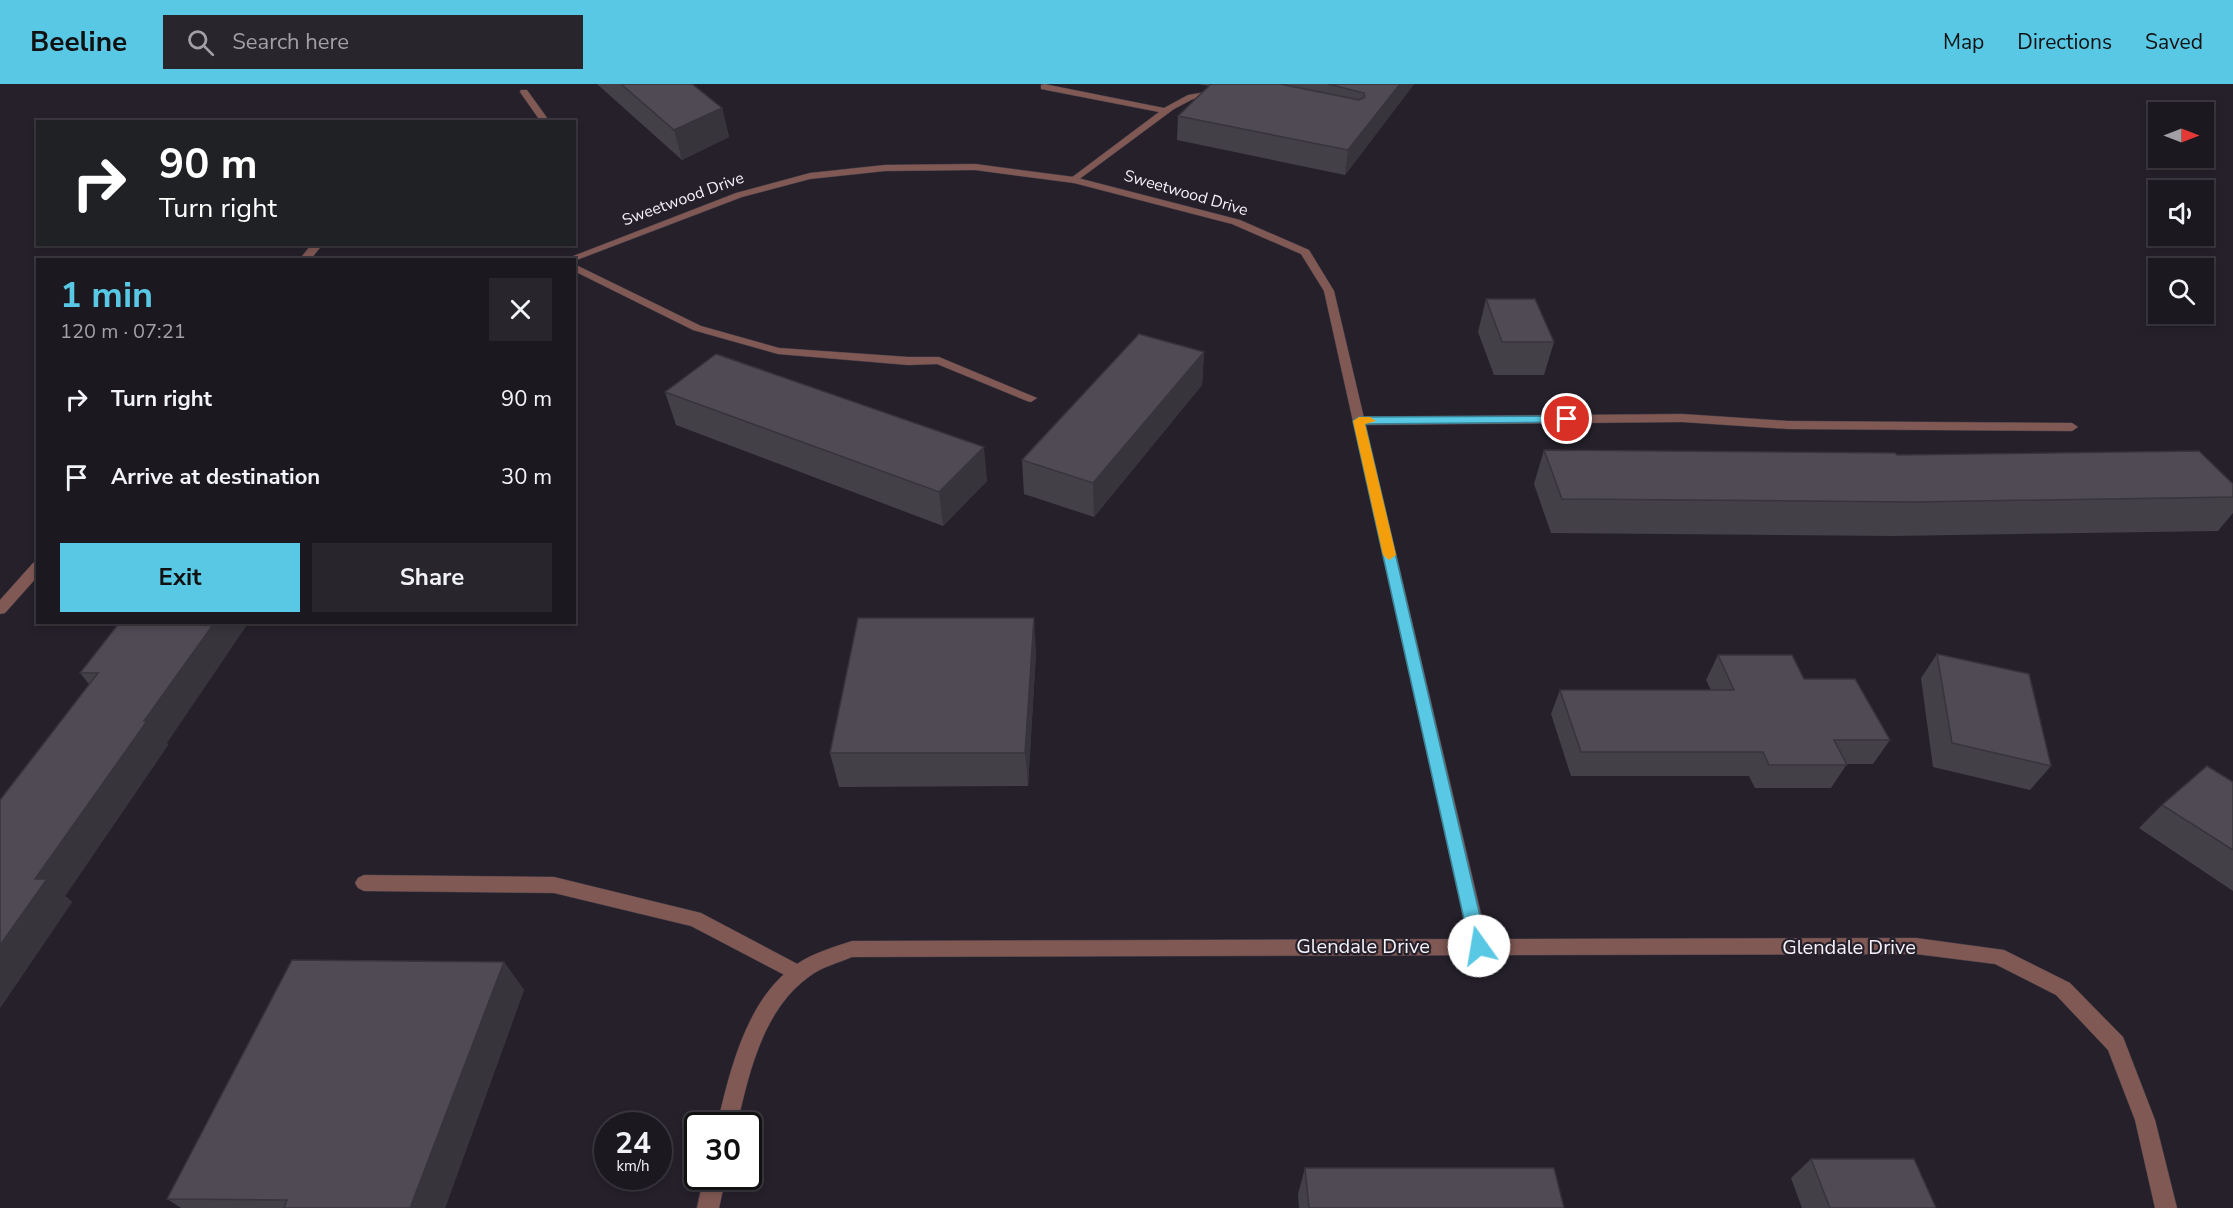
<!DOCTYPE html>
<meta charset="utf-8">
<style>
:root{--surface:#1c1820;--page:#29252d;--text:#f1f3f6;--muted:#a0a0a5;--line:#3a373e;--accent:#59c8e5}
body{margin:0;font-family:"Nunito Sans",sans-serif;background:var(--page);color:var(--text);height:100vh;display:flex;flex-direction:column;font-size:22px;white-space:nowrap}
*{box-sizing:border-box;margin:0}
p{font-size:20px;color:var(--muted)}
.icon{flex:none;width:33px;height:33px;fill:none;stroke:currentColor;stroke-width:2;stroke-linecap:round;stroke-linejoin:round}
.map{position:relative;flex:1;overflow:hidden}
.drawer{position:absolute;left:36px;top:174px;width:540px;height:366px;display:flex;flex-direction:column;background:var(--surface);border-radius:0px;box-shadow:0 3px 9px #0003,0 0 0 2px var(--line)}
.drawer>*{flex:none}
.guide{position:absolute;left:36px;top:36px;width:540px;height:126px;border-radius:0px;box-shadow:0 3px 9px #0003,0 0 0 2px var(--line);background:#202124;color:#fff;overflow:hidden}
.needle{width:39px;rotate:90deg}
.fabs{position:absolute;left:2148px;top:18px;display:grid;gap:12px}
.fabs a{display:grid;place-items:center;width:66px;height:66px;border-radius:0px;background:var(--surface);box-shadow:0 3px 9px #0003,0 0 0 2px var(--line);font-size:30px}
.speed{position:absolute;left:594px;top:1028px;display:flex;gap:12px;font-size:30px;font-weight:700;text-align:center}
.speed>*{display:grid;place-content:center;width:78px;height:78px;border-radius:50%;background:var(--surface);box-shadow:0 3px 9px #0003,0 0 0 2px var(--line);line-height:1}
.speed small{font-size:15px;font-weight:400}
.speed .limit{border:3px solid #111;border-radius:9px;background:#fff;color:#111}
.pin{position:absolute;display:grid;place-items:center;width:51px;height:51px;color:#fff;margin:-26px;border:3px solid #fff;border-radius:50%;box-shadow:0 2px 6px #0007}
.me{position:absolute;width:66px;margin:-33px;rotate:347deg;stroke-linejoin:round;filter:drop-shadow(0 0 4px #0008)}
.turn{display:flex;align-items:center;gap:21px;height:126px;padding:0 24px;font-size:27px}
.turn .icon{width:78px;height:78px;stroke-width:2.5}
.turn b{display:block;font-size:42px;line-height:51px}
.round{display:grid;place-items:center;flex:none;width:63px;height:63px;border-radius:0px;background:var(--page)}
.overview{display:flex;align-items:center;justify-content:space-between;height:102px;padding:0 24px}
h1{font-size:36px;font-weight:700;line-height:45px;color:var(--accent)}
.button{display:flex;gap:12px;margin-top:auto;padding:12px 24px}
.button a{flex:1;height:69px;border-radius:0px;background:var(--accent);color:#111;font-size:24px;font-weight:700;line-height:69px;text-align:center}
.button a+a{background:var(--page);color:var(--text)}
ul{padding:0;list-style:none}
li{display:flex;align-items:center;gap:18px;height:78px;padding:0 24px}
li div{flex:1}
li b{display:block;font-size:22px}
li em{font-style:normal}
header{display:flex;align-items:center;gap:36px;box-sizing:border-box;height:84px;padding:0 30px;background:var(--accent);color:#111}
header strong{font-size:28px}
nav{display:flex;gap:33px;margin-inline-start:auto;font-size:21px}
.search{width:420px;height:54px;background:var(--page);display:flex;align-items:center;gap:15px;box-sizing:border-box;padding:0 21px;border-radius:0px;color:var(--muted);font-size:22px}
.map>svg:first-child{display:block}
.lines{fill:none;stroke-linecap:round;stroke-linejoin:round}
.lane-casing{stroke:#423d47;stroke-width:1}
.street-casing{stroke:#423d47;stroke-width:1}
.lane{fill:#805854;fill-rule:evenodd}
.street{fill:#805854;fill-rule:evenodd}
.wall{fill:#444048}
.shaded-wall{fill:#37343b}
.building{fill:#4f4a54;stroke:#37343b;stroke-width:1.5}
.route{fill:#59c8e5;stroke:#3a8295;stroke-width:1.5}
.slow{fill:#f59e0b}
.labels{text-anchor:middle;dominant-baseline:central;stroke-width:4.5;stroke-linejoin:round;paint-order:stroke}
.street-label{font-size:16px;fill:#f4f1f8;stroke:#25202a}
.near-street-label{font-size:20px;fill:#f4f1f8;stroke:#25202a}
</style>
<header>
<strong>Beeline</strong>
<div class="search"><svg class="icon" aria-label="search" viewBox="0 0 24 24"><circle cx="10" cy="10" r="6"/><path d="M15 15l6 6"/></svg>Search here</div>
<nav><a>Map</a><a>Directions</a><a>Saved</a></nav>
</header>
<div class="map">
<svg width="2233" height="1124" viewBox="0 0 2233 1124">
<rect width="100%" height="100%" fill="#25202a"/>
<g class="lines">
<g class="lane-casing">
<g id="lane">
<polygon points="1044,0 1164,24 1188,11 1218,6 1222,9 1193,15 1174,25 1074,99 1071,98 1071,94 1159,28 1041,5 1041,1"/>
<polygon points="521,6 527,6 550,38 541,38 520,8"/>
<polygon points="574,180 701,242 779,264 908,273 939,273 1037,314 1031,318 1027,317 937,280 908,281 778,270 693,246 574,187"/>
<polygon points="1682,330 1788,337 2072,339 2078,343 2072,347 1788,345 1682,338 1359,341 1353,337 1359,333"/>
<polygon points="364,791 554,793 701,829 805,884 807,890 805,896 798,898 691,842 554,809 364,807 358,804 355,799 358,794"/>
</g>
</g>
<g class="street-casing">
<g id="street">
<path d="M975,80l99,13 166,43 69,30 25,41 153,648 429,-1 88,12 66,33 53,54 32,83 22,88h-22l-20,-88 -27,-70 -52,-55 -61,-31 -79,-10 -1064,3c-14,6 -30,10 -42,19 -47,33 -61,97 -73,149h-20c13,-55 30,-128 80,-161 16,-11 37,-17 55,-23l616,-2 -144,-648 -23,-37 -69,-30 -158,-41 -99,-13 -90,1 -75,8 -68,18 -168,64 -11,-1 173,-67 74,-20 75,-8z"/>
<polygon points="312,160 323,160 310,176 299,176"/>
<polygon points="38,477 38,492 5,529 0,530 0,516 33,479"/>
<polygon points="704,1092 726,1092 719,1124 697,1124"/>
</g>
</g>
<use href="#lane" class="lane"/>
<use href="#street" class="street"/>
</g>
<g class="wall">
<polygon points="597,0 692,0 722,24 729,53 682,76"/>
<polygon points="1198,0 1414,0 1345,91 1177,56 1178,32 1209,2"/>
<polygon points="1486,215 1554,258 1544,291 1494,291 1478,248"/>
<polygon points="1204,268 1202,301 1094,433 1024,410 1022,376"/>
<polygon points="665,308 987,397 943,442 676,341"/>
<polygon points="1544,366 1897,371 2233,400 2233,429 2218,447 1893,452 1551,449 1534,400"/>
<polygon points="120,538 167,659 168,661 65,812 72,818 0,924 89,600 80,589"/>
<polygon points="1036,568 1028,702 839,703 830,669"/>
<polygon points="1937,570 2051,682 2030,706 1933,683 1921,594"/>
<polygon points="1718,571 1804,595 1890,656 1873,680 1847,680 1831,704 1755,704 1749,692 1571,692 1551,630 1560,606 1711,606 1706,596"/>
<polygon points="2233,698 2233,807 2139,744 2162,721"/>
<polygon points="504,878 524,906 445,1124 181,1124 167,1115"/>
<polygon points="1811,1075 1936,1124 1802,1124 1791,1094"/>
<polygon points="1305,1084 1564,1124 1299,1124 1298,1110"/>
</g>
<g class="shaded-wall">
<polygon points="1400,0 1414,0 1345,91 1348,66"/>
<polygon points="722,24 729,53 682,76 674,46"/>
<polygon points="1204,268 1202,301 1094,433 1093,399"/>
<polygon points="984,363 987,397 943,442 939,408"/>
<polygon points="1034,534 1036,568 1028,702 1025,669"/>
<polygon points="215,538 249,538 167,659 168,661 65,812 72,818 0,924 0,861 35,795 144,637"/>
<polygon points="504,878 524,906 445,1124 410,1124"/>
</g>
<g class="building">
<polygon points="621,0 692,0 722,24 674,46"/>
<polygon points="1211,0 1280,0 1359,16 1365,13 1364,9 1328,0 1400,0 1348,66 1178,32"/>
<polygon points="1486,215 1535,215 1554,258 1502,258"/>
<polygon points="1139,250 1204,268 1093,399 1022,376"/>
<polygon points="716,270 984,363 939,408 665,308"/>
<polygon points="1544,366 1895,369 1897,371 2199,367 2233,400 2233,413 1914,418 1562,415"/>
<polygon points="858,534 1034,534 1025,669 830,669"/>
<polygon points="120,538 215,538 144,637 147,637 35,795 47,795 0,861 0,716 98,589 80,589"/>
<polygon points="1937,570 2029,590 2051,682 1952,659"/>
<polygon points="1718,571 1792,571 1804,595 1855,595 1890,656 1834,656 1847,681 1769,681 1763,668 1581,668 1560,606 1734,606"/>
<polygon points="2207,682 2233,698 2233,766 2162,721"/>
<polygon points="292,876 504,878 410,1124 284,1124 287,1116 167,1115"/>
<polygon points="1811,1075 1914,1075 1936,1124 1830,1124"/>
<polygon points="1305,1084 1554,1084 1564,1124 1309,1124"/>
</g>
<polygon class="route" points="1567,332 1572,335 1571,338 1365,340 1487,862 1485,868 1479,870 1473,868 1470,862 1353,337 1359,333"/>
<polygon class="slow" points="1359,333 1370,333 1376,337 1365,340 1396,471 1389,476 1383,471 1353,337"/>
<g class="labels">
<g class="street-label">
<text transform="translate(1186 109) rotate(16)">Sweetwood Drive</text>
<text transform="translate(683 115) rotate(-20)">Sweetwood Drive</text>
</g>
<g class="near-street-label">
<text x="1363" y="862">Glendale Drive</text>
<text x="1849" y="863">Glendale Drive</text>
</g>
</g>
</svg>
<div class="fabs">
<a><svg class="needle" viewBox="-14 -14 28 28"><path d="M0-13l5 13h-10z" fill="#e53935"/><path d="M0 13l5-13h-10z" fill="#a0a0a5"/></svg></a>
<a><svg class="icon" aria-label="sound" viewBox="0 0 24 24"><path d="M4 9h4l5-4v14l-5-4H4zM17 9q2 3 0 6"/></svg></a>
<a><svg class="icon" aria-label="search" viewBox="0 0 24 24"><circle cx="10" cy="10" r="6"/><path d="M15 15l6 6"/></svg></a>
</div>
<div class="speed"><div>24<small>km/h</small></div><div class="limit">30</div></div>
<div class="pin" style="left:1567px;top:335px;background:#d93025"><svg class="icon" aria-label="arrive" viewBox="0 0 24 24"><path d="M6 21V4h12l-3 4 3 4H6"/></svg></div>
<svg class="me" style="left:1479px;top:862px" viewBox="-20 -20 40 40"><circle r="19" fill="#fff"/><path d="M0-13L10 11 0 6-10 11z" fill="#59c8e5"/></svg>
<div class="guide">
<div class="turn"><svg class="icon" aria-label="right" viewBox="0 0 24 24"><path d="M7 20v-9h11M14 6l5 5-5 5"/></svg><div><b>90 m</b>Turn right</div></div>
</div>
<section class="drawer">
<div class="overview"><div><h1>1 min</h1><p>120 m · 07:21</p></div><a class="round"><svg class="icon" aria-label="close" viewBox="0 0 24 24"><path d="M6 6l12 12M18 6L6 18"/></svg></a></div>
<ul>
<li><svg class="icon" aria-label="right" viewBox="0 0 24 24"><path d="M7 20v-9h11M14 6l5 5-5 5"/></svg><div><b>Turn right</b></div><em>90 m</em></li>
<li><svg class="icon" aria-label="arrive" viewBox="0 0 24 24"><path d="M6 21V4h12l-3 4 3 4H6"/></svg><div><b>Arrive at destination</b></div><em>30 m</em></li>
</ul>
<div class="button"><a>Exit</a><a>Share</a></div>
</section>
</div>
